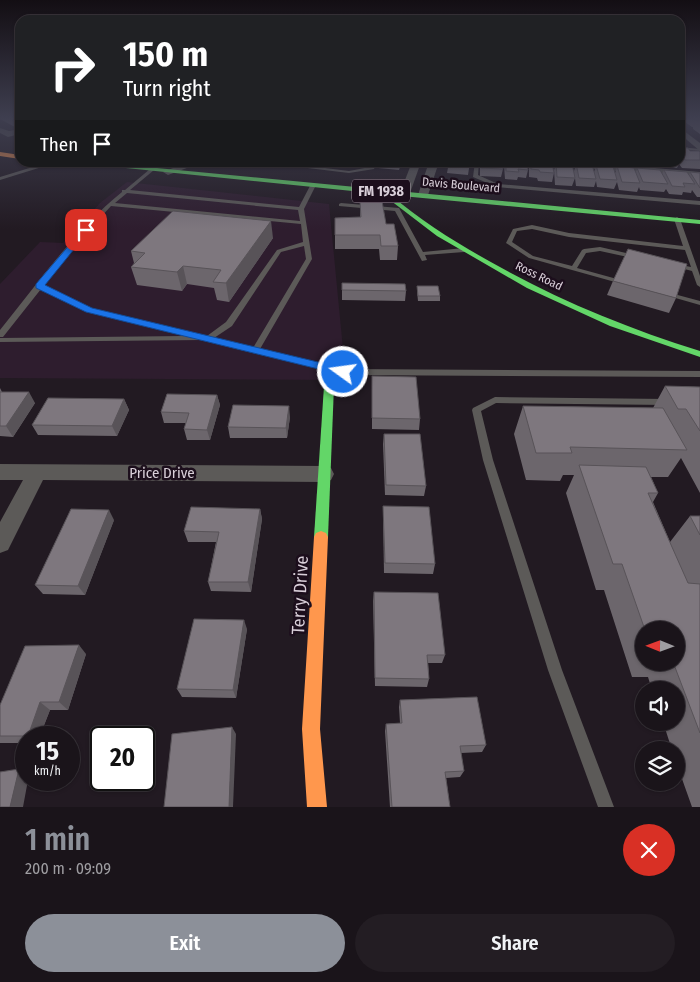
<!DOCTYPE html>
<meta charset="utf-8">
<style>
:root{--surface:#1a141a;--page:#231d23;--text:#f1f3f6;--muted:#9f9ea2;--line:#383339;--accent:#8c9099}
body{margin:0;font-family:"Fira Sans Condensed",sans-serif;background:var(--page);color:var(--text);height:100vh;display:flex;flex-direction:column;font-size:19px;white-space:nowrap}
*{box-sizing:border-box;margin:0}
p{font-size:16px;color:var(--muted)}
.icon{flex:none;width:28px;height:28px;fill:none;stroke:currentColor;stroke-width:2;stroke-linecap:round;stroke-linejoin:round}
.map{position:relative;height:807px;overflow:hidden}
.side{display:flex;flex-direction:column;background:var(--surface);flex:1}
.side>*{flex:none}
.top-card{position:absolute;left:15px;top:15px;width:670px;height:152px;border-radius:15px;box-shadow:0 1px 4px #0004,0 0 0 1px var(--line);background:#202124;color:#fff;overflow:hidden}
.needle{width:32px;rotate:271deg}
.tools{position:absolute;left:635px;top:621px;display:grid;gap:10px}
.tools a{display:grid;place-items:center;width:50px;height:50px;border-radius:50%;background:var(--surface);box-shadow:0 1px 4px #0004,0 0 0 1px var(--line);font-size:25px}
.speed{position:absolute;left:15px;top:726px;display:flex;gap:10px;font-size:25px;font-weight:700;text-align:center}
.speed>*{display:grid;place-content:center;width:65px;height:65px;border-radius:50%;background:var(--surface);box-shadow:0 1px 4px #0004,0 0 0 1px var(--line);line-height:1}
.speed small{font-size:12px;font-weight:400}
.speed .limit{border:2px solid #111;border-radius:8px;background:#fff;color:#111}
.pin{position:absolute;display:grid;place-items:center;width:42px;height:42px;color:#fff;margin:-21px;border-radius:10px;box-shadow:0 2px 8px #0006}
.me{position:absolute;width:55px;margin:-28px;rotate:284deg;stroke-linejoin:round;filter:drop-shadow(0 0 4px #0008)}
.turn{display:flex;align-items:center;gap:18px;height:105px;padding:0 25px;font-size:22px}
.turn .icon{width:65px;height:65px;stroke-width:2.5}
.turn b{display:block;font-size:35px;line-height:42px}
.then{display:flex;align-items:center;height:48px;padding:0 25px;background:#0003;gap:10px;font-size:19px}
.round{display:grid;place-items:center;flex:none;width:52px;height:52px;border-radius:26px;background:var(--page)}
.headline{display:flex;align-items:center;justify-content:space-between;height:85px;padding:0 25px}
h1{font-size:30px;font-weight:600;line-height:38px;color:var(--accent)}
.primary-button{display:flex;gap:10px;margin-top:auto;padding:10px 25px}
.primary-button a{flex:1;height:58px;border-radius:30px;background:var(--accent);color:#fff;font-size:20px;font-weight:600;line-height:58px;text-align:center}
.primary-button a+a{background:var(--page);color:var(--text)}
.map>svg:first-child{display:block}
.built{fill:#2e1d2e}
.lines{fill:none;stroke-linecap:round;stroke-linejoin:round}
.lane{fill:#5c5a58;fill-rule:evenodd}
.street{fill:#5c5a58;fill-rule:evenodd}
.fast{fill:#63d668;fill-rule:evenodd}
.slow{fill:#ff974d;fill-rule:evenodd}
.wall{fill:#6c666c;fill-rule:evenodd}
.shaded-wall{fill:#585358}
.building{fill:#7e777e;stroke:#585358}
.route{fill:#1a73e8;stroke:#114b97}
.labels{text-anchor:middle;dominant-baseline:central;stroke-width:5;stroke-linejoin:round;paint-order:stroke}
.far-street-label{font-size:12px;fill:#d9cfd9;stroke:#1c0e1c}
.shield{fill:#1c0e1c;stroke:#a095a0;stroke-width:1}
.shield-label{font-size:14px;font-weight:bold;fill:#d9cfd9}
.street-label{font-size:15px;fill:#d9cfd9;stroke:#1c0e1c}
.near-street-label{font-size:18px;fill:#d9cfd9;stroke:#1c0e1c}
</style>
<div class="map">
<svg width="700" height="807" viewBox="0 0 700 807">
<rect width="100%" height="100%" fill="#221a22"/>
<polygon class="built" points="127,182 329,204 346,380 0,378 0,284 40,242 63,243 100,203"/>
<g class="lines">
<g class="lane">
<polygon points="680,147 700,149 700,151 680,149"/>
<polygon points="49,162 58,162 0,180 0,177"/>
<polygon points="258,162 277,162 349,171 370,167 372,162 377,162 374,169 349,173"/>
<polygon points="475,162 479,162 478,175 498,184 700,201 700,205 497,187 473,177"/>
<path d="M150,169l4,1 -24,20 169,17 12,-23 5,1 -12,24 8,50 -52,90 83,20 357,2v6l-357,-2 -139,-35 -204,2v-4l185,-2 -99,-24 -45,-23 -38,48h-3v-7c37,-46 76,-101 122,-138v-2h3zM127,193l171,17 2,11 -185,-18zM111,206l190,18 2,18 -26,8 -51,72 -19,14h-3l-113,-28 -47,-23 32,-41zM304,246l2,13 -53,89 -39,-10 18,-12 49,-74z"/>
<polygon points="341,203 399,208 423,252 464,248 467,250 464,252 425,255 427,260 422,261 395,211 339,206 339,204"/>
<polygon points="677,217 680,219 698,270 700,276 700,287 697,285 692,271 673,266 676,264 691,267 685,250 569,237 532,229 517,231 512,242 533,256 572,266 582,250 584,249 600,247 639,256 639,258 637,259 600,251 586,253 577,268 617,279 617,281 615,282 529,258 506,243 513,229 532,225 569,233 683,246 674,219"/>
<polygon points="674,294 700,301 700,305 672,297 672,295"/>
<polygon points="495,397 668,399 672,402 668,405 496,403 481,411 493,460 562,670 614,807 598,807 548,670 483,460 472,410 473,408"/>
</g>
<g class="street">
<polygon points="0,128 9,131 20,129 20,134 8,137 0,133"/>
<polygon points="680,128 700,143 700,151 680,134"/>
<polygon points="188,162 203,162 168,175 163,172"/>
<polygon points="412,162 421,162 410,193 405,196 401,195 400,193"/>
<polygon points="429,162 439,162 428,195 423,198 418,195"/>
<polygon points="542,162 586,162 700,172 700,178 546,165"/>
<polygon points="0,464 324,466 331,468 334,474 331,480 324,482 43,480 8,550 0,553 0,522 23,480 0,480"/>
</g>
<g class="fast">
<path d="M67,162h27l606,58v4l-309,-29c30,26 64,47 98,66 67,38 137,67 211,90v6l-90,-31 -83,-38 -90,-52 -55,-42z"/>
<polygon points="329,382 334,386 328,537 326,541 321,543 316,541 314,537 324,386"/>
</g>
<g class="slow">
<polygon points="0,152 20,155 20,159 0,156"/>
<polygon points="321,531 326,533 328,537 320,729 327,807 307,807 302,729 314,537 316,533"/>
</g>
</g>
<g class="wall">
<polygon points="0,116 20,116 15,127 0,119"/>
<polygon points="680,116 700,116 700,134 693,129 693,127 692,127 685,122 686,118"/>
<polygon points="680,148 690,151 700,152 700,169 682,168 679,164 677,168 660,166 659,163 658,166 642,165 640,162 680,162"/>
<polygon points="310,162 327,162 325,165 310,164"/>
<polygon points="328,162 346,162 344,166 328,164"/>
<polygon points="347,162 369,162 368,165 360,164 358,167 347,166"/>
<polygon points="378,162 401,162 399,170 378,168"/>
<polygon points="449,162 470,162 468,175 447,173"/>
<polygon points="480,162 502,162 503,169 501,177 480,176"/>
<polygon points="504,162 527,162 528,170 526,178 518,177 517,180 505,179 504,166"/>
<polygon points="530,162 552,162 554,173 552,182 538,181 537,178 529,177 529,168"/>
<polygon points="556,162 574,171 576,163 594,172 596,165 615,173 617,166 636,172 637,168 662,174 664,170 689,175 690,172 700,173 700,197 697,197 692,190 691,193 683,192 682,195 669,194 666,189 664,192 640,190 639,187 637,192 619,190 617,182 614,189 597,187 596,181 594,187 576,186 575,178 572,186 555,185 554,170"/>
<polygon points="621,162 638,162 637,164 621,163"/>
<polygon points="360,202 386,224 398,246 397,260 380,260 379,249 335,249 335,218 360,217"/>
<polygon points="273,238 229,302 217,300 214,288 187,284 182,291 137,285 131,267 134,263 131,251"/>
<polygon points="613,281 676,298 669,313 607,295"/>
<polygon points="342,283 406,291 405,301 342,300"/>
<polygon points="417,286 440,296 440,301 418,301 417,291"/>
<polygon points="372,376 420,419 419,430 372,429"/>
<path d="M665,386l35,1v106l-19,-35 -13,19h-17l7,16 -5,9 17,40 20,-26h10v291h-8l-16,-45v-12h-4l-9,-28h13v-32h-24l-4,-13h-16l-28,-87h-8l-30,-97 8,-18h-11l-3,6 -34,-1 -12,-46 9,-28 130,2zM644,630h32v32h-32z"/>
<polygon points="0,388 2,392 35,403 13,437 0,436"/>
<polygon points="217,395 220,405 210,440 187,440 184,429 186,423 164,423 161,412"/>
<polygon points="124,399 129,410 117,436 38,435 32,425"/>
<polygon points="290,417 287,438 230,438 228,427"/>
<polygon points="384,434 426,486 424,496 385,495 383,444"/>
<polygon points="383,506 435,564 433,574 384,573 383,517"/>
<polygon points="260,509 262,519 251,592 211,591 208,582 216,542 188,542 184,531"/>
<polygon points="114,520 85,595 43,594 35,585"/>
<polygon points="374,592 445,655 442,663 428,663 429,679 427,687 375,686 373,601"/>
<polygon points="247,629 236,698 182,697 177,689"/>
<polygon points="86,654 68,710 50,710 39,738 26,738 26,743 0,743 0,705"/>
<polygon points="400,700 486,745 482,752 461,753 464,771 460,777 446,778 450,807 390,807 385,731 386,724 400,723 399,707"/>
</g>
<g class="shaded-wall">
<polygon points="20,118 20,126 15,127 12,120"/>
<polygon points="399,162 401,162 399,170"/>
<polygon points="271,221 273,238 229,302 226,283"/>
<polygon points="183,266 187,284 182,291 177,272"/>
<polygon points="29,392 35,403 13,437 6,426"/>
<polygon points="217,395 220,405 210,440 207,430"/>
<polygon points="124,399 129,410 117,436 112,426"/>
<polygon points="289,406 290,417 287,438 286,428"/>
<polygon points="260,509 262,519 251,592 248,582"/>
<polygon points="109,510 114,520 85,595 78,586"/>
<polygon points="244,620 247,629 236,698 233,690"/>
<polygon points="79,645 86,654 68,710 59,702"/>
<polygon points="40,702 50,710 39,738 30,738 28,736"/>
<polygon points="232,727 236,734 233,807 229,807"/>
<polygon points="19,769 26,773 26,780 28,780 23,807 10,807"/>
</g>
<g class="building">
<polygon points="5,116 20,116 20,118 12,120"/>
<polygon points="690,116 700,116 700,120 695,120"/>
<polygon points="680,148 688,148 690,151 699,151 700,152 700,160 685,160 680,153"/>
<polygon points="449,162 470,162 470,167 448,165"/>
<polygon points="481,162 502,162 503,169 481,168"/>
<polygon points="506,162 527,162 528,170 518,169 519,172 506,171"/>
<polygon points="531,162 552,162 554,173 540,172 539,170 531,169"/>
<polygon points="556,162 572,163 575,178 557,177"/>
<polygon points="576,163 592,164 596,179 579,178"/>
<polygon points="596,165 613,166 617,180 600,179"/>
<polygon points="617,166 634,168 640,183 622,182"/>
<polygon points="637,168 660,170 668,184 643,182"/>
<polygon points="664,170 687,172 695,184 683,183 685,187 672,186"/>
<polygon points="690,172 700,173 700,188"/>
<polygon points="382,201 386,224 394,224 398,246 381,246 380,235 335,235 335,218 361,217 360,202"/>
<polygon points="173,211 271,221 226,283 213,282 221,270 183,266 177,272 131,267 145,253 131,251"/>
<polygon points="628,249 687,264 676,298 613,281"/>
<polygon points="342,283 405,284 406,291 342,290"/>
<polygon points="417,286 438,286 440,296 418,296"/>
<polygon points="372,376 416,377 420,419 372,418"/>
<polygon points="665,386 700,387 700,431 686,409 678,409"/>
<polygon points="0,392 29,392 6,426 0,426"/>
<polygon points="167,394 217,395 207,430 184,429 189,413 161,412"/>
<polygon points="48,398 124,399 112,426 32,425"/>
<polygon points="233,405 289,406 286,428 228,427"/>
<polygon points="523,406 663,408 687,450 570,447 572,453 536,453"/>
<polygon points="384,434 420,434 426,486 386,485"/>
<polygon points="579,465 646,467 658,493 648,493 688,583 700,584 700,733 673,662 676,662 676,630 645,630 622,564 613,564"/>
<polygon points="383,506 429,507 435,564 385,563"/>
<polygon points="191,507 260,509 248,582 208,582 219,532 184,531"/>
<polygon points="71,509 109,510 78,586 35,585"/>
<polygon points="690,516 700,516 700,535"/>
<polygon points="374,592 438,593 445,655 427,655 429,679 375,678"/>
<polygon points="194,619 244,620 233,690 177,689"/>
<polygon points="79,645 59,702 40,702 28,736 0,736 0,705 25,646"/>
<polygon points="477,697 486,745 460,746 464,771 445,772 450,807 392,807 386,724 402,723 400,700"/>
<polygon points="232,727 229,807 164,807 172,734"/>
<polygon points="19,769 10,807 0,807 0,772"/>
</g>
<linearGradient id="sky" x2="0" y2="1"><stop stop-color="#130e13"/><stop offset="0.51" stop-color="#3e3e4f"/><stop offset="1" stop-color="#3e3e4f" stop-opacity="0"/></linearGradient>
<rect width="700" height="229" fill="url(#sky)"/>
<polygon class="route" points="86,228 90,230 88,232 45,285 92,308 343,368 349,372 343,375 86,312 36,288 36,284 83,229"/>
<g class="labels">
<g class="far-street-label">
<text transform="translate(461 185) rotate(5)">Davis Boulevard</text>
<text transform="translate(539 276) rotate(26)">Ross Road</text>
</g>
<rect class="shield" x="352" y="179.5" width="58" height="23" rx="4"/>
<g class="shield-label">
<text x="381" y="191">FM 1938</text>
</g>
<g class="street-label">
<text x="162" y="473">Price Drive</text>
</g>
<g class="near-street-label">
<text transform="translate(300 595) rotate(-87)">Terry Drive</text>
</g>
</g>
</svg>
<div class="tools">
<a><svg class="needle" viewBox="-14 -14 28 28"><path d="M0-13l5 13h-10z" fill="#e53935"/><path d="M0 13l5-13h-10z" fill="#9f9ea2"/></svg></a>
<a><svg class="icon" aria-label="sound" viewBox="0 0 24 24"><path d="M4 9h4l5-4v14l-5-4H4zM17 9q2 3 0 6"/></svg></a>
<a><svg class="icon" aria-label="layers" viewBox="0 0 24 24"><path d="M12 4l9 5-9 5-9-5zM3 14l9 5 9-5"/></svg></a>
</div>
<div class="speed"><div>15<small>km/h</small></div><div class="limit">20</div></div>
<div class="pin" style="left:86px;top:230px;background:#d93025"><svg class="icon" aria-label="arrive" viewBox="0 0 24 24"><path d="M6 21V4h12l-3 4 3 4H6"/></svg></div>
<svg class="me" style="left:343px;top:372px" viewBox="-20 -20 40 40"><circle r="17" fill="#1a73e8" stroke="#fff" stroke-width="3"/><path d="M0-11L8 9 0 5-8 9z" fill="#fff"/></svg>
<div class="top-card">
<div class="turn"><svg class="icon" aria-label="right" viewBox="0 0 24 24"><path d="M7 20v-9h11M14 6l5 5-5 5"/></svg><div><b>150 m</b>Turn right</div></div>
<div class="then">Then<svg class="icon" aria-label="arrive" viewBox="0 0 24 24"><path d="M6 21V4h12l-3 4 3 4H6"/></svg></div>
</div>
</div>
<section class="side">
<div class="headline"><div><h1>1 min</h1><p>200 m · 09:09</p></div><a class="round" style="background:#d93025;color:#fff"><svg class="icon" aria-label="close" viewBox="0 0 24 24"><path d="M6 6l12 12M18 6L6 18"/></svg></a></div>
<div class="primary-button"><a>Exit</a><a>Share</a></div>
</section>
